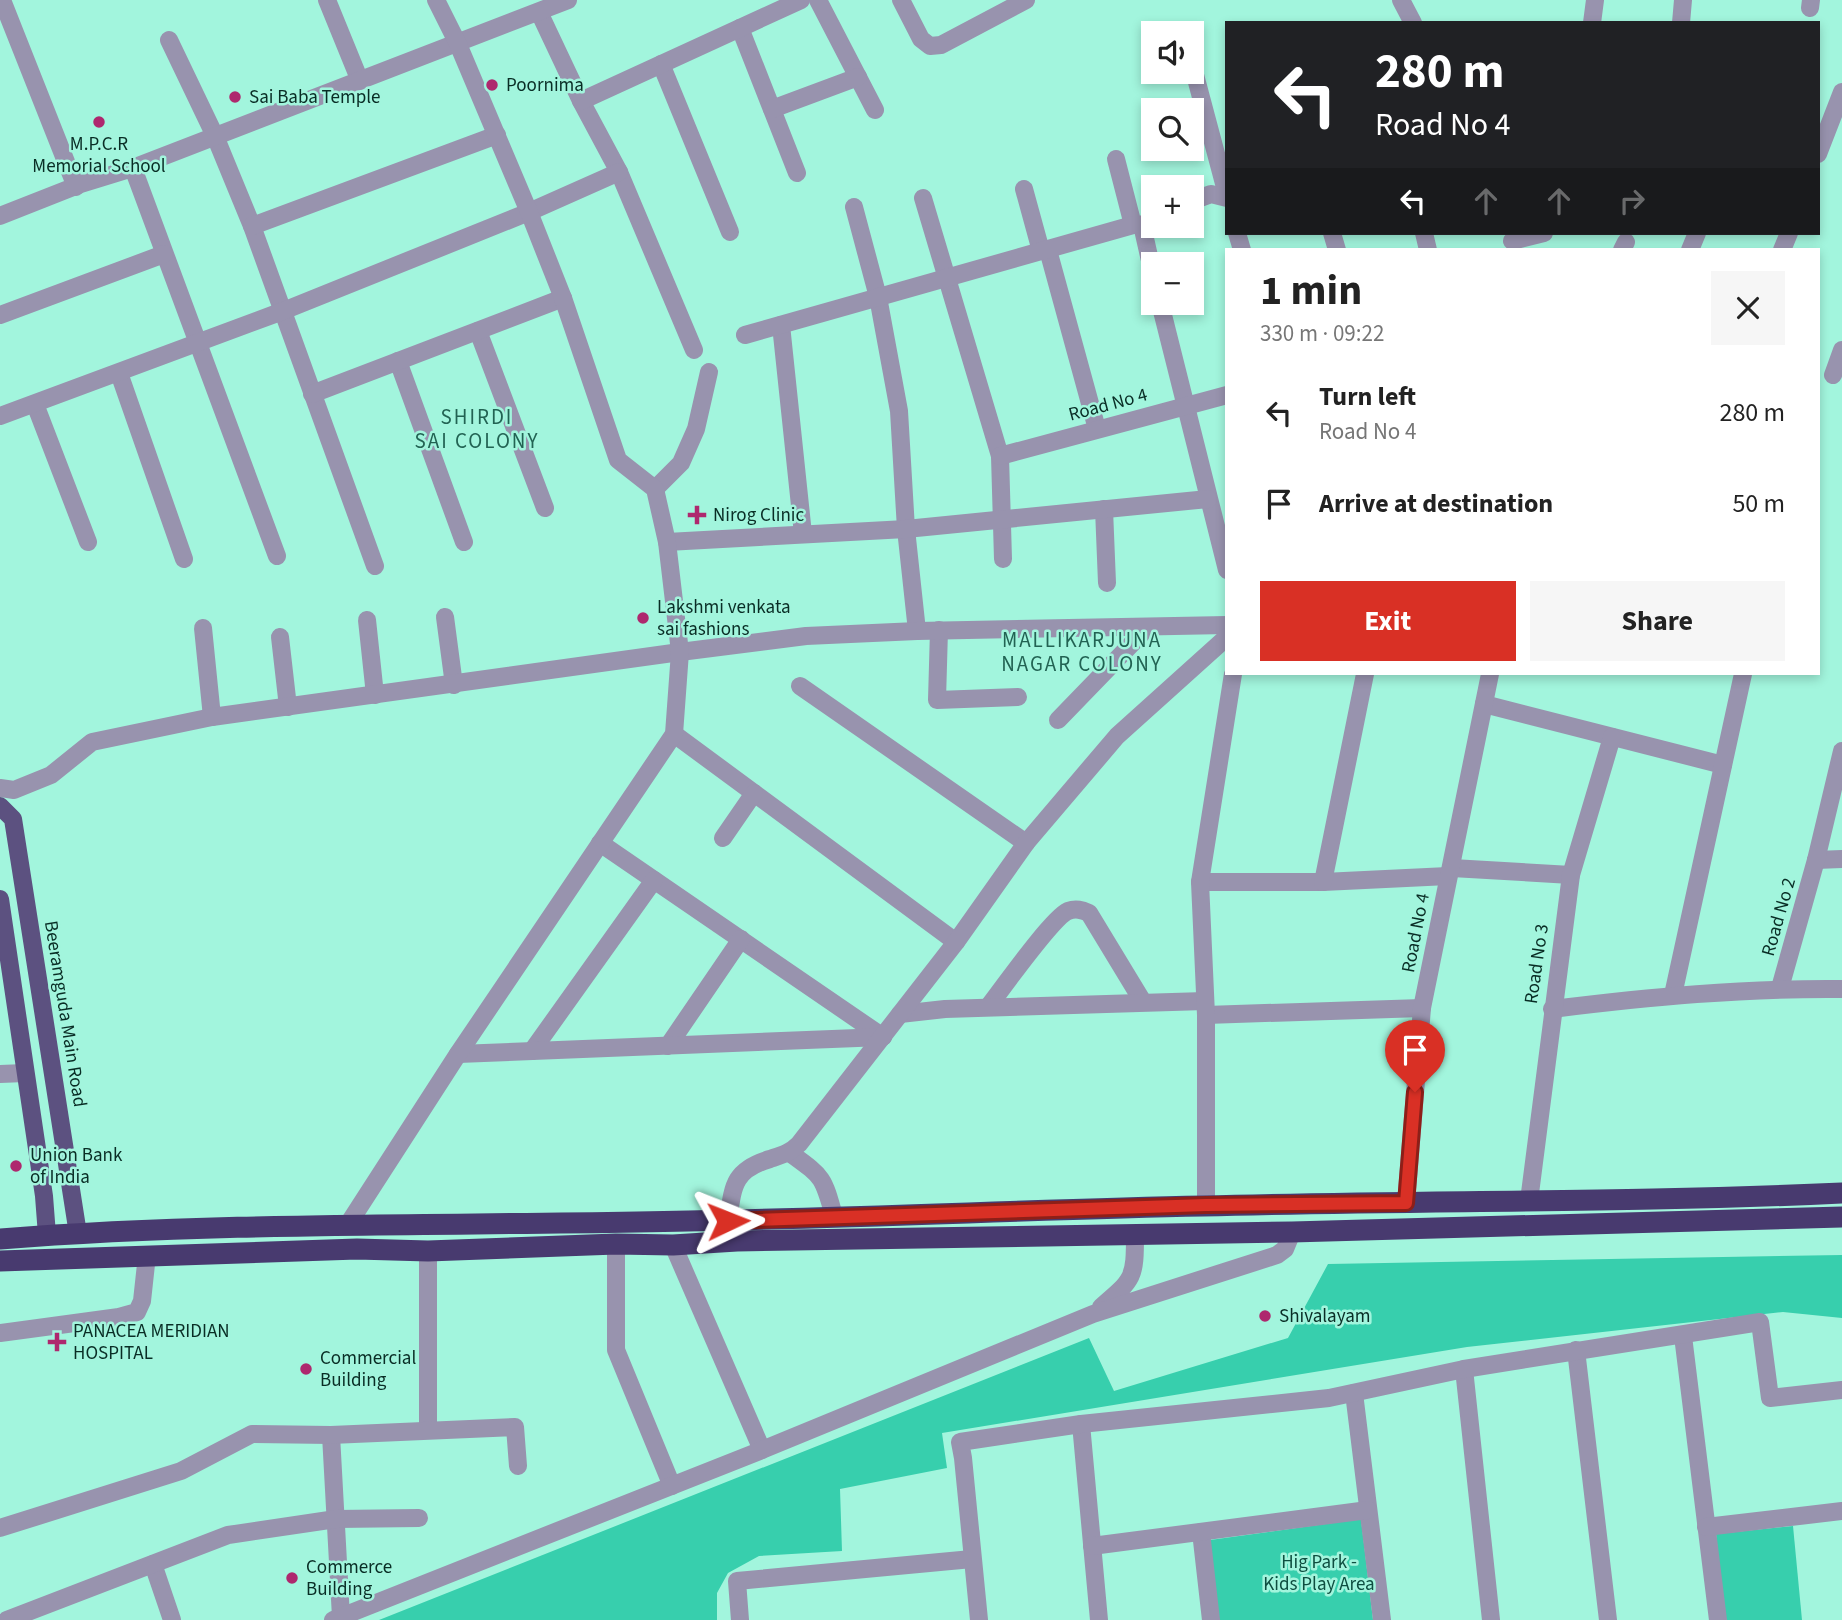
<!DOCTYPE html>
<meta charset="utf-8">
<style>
:root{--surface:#fff;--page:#f6f6f6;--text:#222;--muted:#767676;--accent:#d93025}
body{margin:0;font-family:"Source Sans 3",sans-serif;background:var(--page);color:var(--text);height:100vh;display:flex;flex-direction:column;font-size:26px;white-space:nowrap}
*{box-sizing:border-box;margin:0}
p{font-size:23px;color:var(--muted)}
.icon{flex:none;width:38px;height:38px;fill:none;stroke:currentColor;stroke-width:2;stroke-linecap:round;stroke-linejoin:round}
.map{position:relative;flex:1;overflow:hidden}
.panel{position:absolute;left:1225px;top:248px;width:595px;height:427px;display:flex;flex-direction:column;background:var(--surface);border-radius:0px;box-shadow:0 4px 10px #0003}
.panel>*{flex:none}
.banner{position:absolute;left:1225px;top:21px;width:595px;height:214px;border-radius:0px;box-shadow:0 4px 10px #0003;background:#202124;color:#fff;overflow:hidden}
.tools{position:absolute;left:1141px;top:21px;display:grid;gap:14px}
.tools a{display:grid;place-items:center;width:63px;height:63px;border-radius:0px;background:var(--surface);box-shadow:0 4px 10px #0003;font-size:35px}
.pin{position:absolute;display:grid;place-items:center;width:60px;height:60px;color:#fff;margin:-72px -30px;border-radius:50% 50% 50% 0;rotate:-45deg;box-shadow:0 0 7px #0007}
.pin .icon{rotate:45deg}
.me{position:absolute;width:77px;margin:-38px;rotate:88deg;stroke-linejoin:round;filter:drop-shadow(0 0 5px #0008)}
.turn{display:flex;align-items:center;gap:24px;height:147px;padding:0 35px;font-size:32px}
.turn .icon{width:91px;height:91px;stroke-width:2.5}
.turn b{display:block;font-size:49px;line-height:60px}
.lanes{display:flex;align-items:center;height:66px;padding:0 35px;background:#0003;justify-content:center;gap:35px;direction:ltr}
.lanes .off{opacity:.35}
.round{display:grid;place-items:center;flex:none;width:74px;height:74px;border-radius:0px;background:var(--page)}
.head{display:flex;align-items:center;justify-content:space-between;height:119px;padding:0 35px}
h1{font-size:42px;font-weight:700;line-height:52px}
.primary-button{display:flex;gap:14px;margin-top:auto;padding:14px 35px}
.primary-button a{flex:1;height:80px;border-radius:0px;background:var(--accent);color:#fff;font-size:28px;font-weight:700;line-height:80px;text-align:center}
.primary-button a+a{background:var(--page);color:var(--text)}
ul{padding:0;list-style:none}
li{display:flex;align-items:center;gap:21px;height:91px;padding:0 35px}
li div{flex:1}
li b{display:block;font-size:26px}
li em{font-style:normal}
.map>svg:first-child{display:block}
.green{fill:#37cfad}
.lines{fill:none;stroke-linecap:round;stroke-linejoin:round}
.minor{stroke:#9893ae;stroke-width:18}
.major{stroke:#5c5180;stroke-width:18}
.highway{stroke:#483a6f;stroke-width:21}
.route-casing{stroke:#8d1f18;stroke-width:18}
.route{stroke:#d93025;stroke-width:12}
.poi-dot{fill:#ae286e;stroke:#a2f5dd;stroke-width:2.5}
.labels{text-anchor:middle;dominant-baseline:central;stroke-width:5;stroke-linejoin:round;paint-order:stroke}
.poi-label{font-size:19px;fill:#092d25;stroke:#a2f5dd;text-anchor:start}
.street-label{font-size:19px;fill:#092d25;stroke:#a2f5dd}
.park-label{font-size:19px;fill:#0e4e40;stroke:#a2f5dd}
.neighbourhood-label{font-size:21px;letter-spacing:2px;fill:#226353;stroke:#a2f5dd}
</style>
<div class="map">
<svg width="1842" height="1620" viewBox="0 0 1842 1620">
<rect width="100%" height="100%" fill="#a2f5dd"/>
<g class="green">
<polygon points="1842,1255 1842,1318 1783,1312 1467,1347 942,1433 947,1468 840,1489 842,1551 759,1556 728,1573 717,1593 717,1620 379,1620 1089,1338 1114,1391 1288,1338 1328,1264"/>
<polygon points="1361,1519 1373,1620 1219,1620 1210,1540"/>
<polygon points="1793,1526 1802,1620 1725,1620 1716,1534"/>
</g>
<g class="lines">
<g class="minor">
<polyline points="2,0 76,187"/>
<polyline points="327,0 360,81"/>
<polyline points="818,0 875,110"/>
<polyline points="901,0 921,39 930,46 941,45 1026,0"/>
<polyline points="1401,0 1413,23"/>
<polyline points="1810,8 1811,0"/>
<polyline points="539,12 581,101 619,172 694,350"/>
<polyline points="1592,23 1595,0"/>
<polyline points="1681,23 1683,0"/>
<polyline points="740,28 797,173"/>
<polyline points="169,40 215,136 252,226 375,566"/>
<polyline points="661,64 730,232"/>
<polyline points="1194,71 1227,195"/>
<polyline points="581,101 801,0"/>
<polyline points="772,109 858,77"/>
<polyline points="1818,154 1842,92"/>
<polyline points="1116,159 1133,225"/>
<polyline points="133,168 277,556"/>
<polyline points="1024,189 1041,251"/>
<polyline points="923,198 1000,456 1003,559"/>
<polyline points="1192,201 1211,194 1227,198"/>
<polyline points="854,207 878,297 899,411 906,529 917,631"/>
<polyline points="0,216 81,184 133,168 568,0"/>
<polyline points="1142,225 1153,274"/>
<polyline points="252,226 497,135"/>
<polyline points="1237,233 1242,250"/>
<polyline points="1332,233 1337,250"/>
<polyline points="1424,233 1428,250"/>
<polyline points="1512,241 1544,233"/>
<polyline points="1048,250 1097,429"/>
<polyline points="1622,250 1626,242"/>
<polyline points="1690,250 1697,233"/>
<polyline points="1782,250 1789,233"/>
<polyline points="1160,303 1227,570"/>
<polyline points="0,315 164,254"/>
<polyline points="781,325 803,534"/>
<polyline points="478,331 545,508"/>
<polyline points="745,335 1133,225 1142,225 1153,219"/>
<polyline points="398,361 464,542"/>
<polyline points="119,373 184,559"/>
<polyline points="1833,375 1842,350"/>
<polyline points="312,394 563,298"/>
<polyline points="35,404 88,542"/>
<polyline points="0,416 283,311 529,212 619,172"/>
<polyline points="1000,456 1227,395"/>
<polyline points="655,489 681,463 696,429 709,372"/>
<polyline points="1104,509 1107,583"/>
<polyline points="667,542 906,529 1208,499"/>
<polyline points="445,617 454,685"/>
<polyline points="367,620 375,695"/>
<polyline points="203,628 212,717"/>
<polyline points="939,630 937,700 1018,697"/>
<polyline points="280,637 288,707"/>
<polyline points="800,686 1026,843"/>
<polyline points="1484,704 1723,765"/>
<polyline points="1058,720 1148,627"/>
<polyline points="674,734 956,942"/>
<polyline points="0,788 14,790 51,775 92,742 212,717 680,652 806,636 917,631 1227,625"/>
<polyline points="723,838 754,793"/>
<polyline points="600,843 883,1037"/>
<polyline points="1816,860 1842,859"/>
<polyline points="1452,868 1571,875"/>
<polyline points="1200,882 1323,882 1448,876"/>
<polyline points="1323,882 1365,674"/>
<polyline points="1780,988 1816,860 1842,751"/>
<polyline points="1673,995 1743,674"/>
<path d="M988,1007c14,-18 64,-89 80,-96 8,-3 14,-1 21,2l54,89"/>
<path d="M1552,1009c97,-12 192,-21 290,-20"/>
<polyline points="900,1014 945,1009 1205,1001"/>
<polyline points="1206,1015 1422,1008"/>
<polyline points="668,1046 741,939"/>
<polyline points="532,1051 654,880"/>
<polyline points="458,1054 883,1037"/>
<polyline points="0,1074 25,1073"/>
<path d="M790,1153c33,24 33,23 44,63"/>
<polyline points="1529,1201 1571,875 1612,737"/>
<polyline points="1406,1203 1422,1008 1490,674"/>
<polyline points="1206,1205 1206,1015 1200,882 1233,674"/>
<path d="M728,1221c5,-35 5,-51 42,-62 12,-4 20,-6 29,-15l157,-202 70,-99 91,-107 110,-99"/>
<polyline points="347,1226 458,1054 674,734 680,652 667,542 655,489 618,460 563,298 529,212 458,44 436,0"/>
<polyline points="616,1244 616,1350 672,1486"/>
<polyline points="673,1245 762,1450"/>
<polyline points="428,1251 428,1429"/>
<path d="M1101,1307c33,-28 34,-29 34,-73"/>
<polyline points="0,1333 119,1317 137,1312 142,1301 147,1255"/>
<polyline points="1683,1336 1718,1620"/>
<polyline points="1576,1350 1608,1620"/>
<polyline points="1464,1369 1491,1620"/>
<polyline points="1354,1393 1382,1620"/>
<polyline points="1081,1424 1099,1620"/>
<polyline points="331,1435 341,1617"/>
<polyline points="1706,1527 1842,1511"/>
<polyline points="0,1528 181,1471 252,1434 331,1435 515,1427 518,1466"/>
<polyline points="1201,1532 1211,1620"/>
<polyline points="1092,1546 1368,1510"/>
<polyline points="153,1564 172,1620"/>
<polyline points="7,1620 228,1535 336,1519 419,1518"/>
<polyline points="333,1620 762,1450 1093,1314 1277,1255 1285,1249 1292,1232"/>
<polyline points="740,1620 737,1581 972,1559"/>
<polyline points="979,1620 963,1458 960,1442 1081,1424 1329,1398 1464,1369 1760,1322 1770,1398 1842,1390"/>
</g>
<g class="major">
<polyline points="0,806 13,819 78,1234"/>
<polyline points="0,899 44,1196 47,1235"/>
</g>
<g class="highway">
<path d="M0,1239c243,-19 488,-12 731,-19 158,-3 315,-11 472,-14 213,-6 426,-3 639,-13"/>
<polyline points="0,1261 357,1249 428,1251 616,1244 673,1245 737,1241 1292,1232 1842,1217"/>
</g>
</g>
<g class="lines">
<g class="route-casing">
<polyline id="route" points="728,1221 1206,1205 1406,1203 1415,1092"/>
</g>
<use href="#route" class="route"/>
</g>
<g class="poi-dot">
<circle cx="492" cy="85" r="7"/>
<circle cx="235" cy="97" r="7"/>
<circle cx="99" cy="122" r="7"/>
<path d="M693.5 504.5h7v7h7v7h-7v7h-7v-7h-7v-7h7z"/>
<circle cx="643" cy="618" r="7"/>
<circle cx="16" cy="1166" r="7"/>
<circle cx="1265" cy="1316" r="7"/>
<path d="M53.5 1331.5h7v7h7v7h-7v7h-7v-7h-7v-7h7z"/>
<circle cx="306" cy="1369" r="7"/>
<circle cx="292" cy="1578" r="7"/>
</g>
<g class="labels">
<g class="poi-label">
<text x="506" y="85">Poornima</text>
<text x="249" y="97">Sai Baba Temple</text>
<text x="99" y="144" text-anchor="middle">M.P.C.R<tspan x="99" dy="22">Memorial School</tspan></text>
<text x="713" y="515">Nirog Clinic</text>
<text x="657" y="607">Lakshmi venkata<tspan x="657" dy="22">sai fashions</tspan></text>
<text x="30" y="1155">Union Bank<tspan x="30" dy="22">of India</tspan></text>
<text x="1279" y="1316">Shivalayam</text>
<text x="73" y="1331">PANACEA MERIDIAN<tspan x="73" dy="22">HOSPITAL</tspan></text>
<text x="320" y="1358">Commercial<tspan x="320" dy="22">Building</tspan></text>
<text x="306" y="1567">Commerce<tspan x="306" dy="22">Building</tspan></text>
</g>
<g class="street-label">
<text transform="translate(1108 405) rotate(-15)">Road No 4</text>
<text transform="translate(1779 917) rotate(-74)">Road No 2</text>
<text transform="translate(1416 933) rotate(-79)">Road No 4</text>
<text transform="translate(1537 964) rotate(-82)">Road No 3</text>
<text transform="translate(65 1014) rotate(81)">Beeramguda Main Road</text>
</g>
<g class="park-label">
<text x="1319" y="1562">Hig Park -<tspan x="1319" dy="22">Kids Play Area</tspan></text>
</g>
<g class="neighbourhood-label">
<text x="477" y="417">SHIRDI<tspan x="477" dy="24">SAI COLONY</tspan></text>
<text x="1082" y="640">MALLIKARJUNA<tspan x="1082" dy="24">NAGAR COLONY</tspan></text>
</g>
</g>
</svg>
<div class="tools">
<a><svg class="icon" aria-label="sound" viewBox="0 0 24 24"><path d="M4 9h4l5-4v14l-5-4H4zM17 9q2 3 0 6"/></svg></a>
<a><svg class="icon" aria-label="search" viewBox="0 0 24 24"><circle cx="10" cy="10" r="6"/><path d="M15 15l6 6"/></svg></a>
<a>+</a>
<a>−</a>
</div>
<div class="pin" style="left:1415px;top:1092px;background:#d93025"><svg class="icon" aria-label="arrive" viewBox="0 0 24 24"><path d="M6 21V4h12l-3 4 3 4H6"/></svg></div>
<svg class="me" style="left:728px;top:1221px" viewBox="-20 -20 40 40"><path d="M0-17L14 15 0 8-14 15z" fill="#d93025" stroke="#fff" stroke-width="4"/></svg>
<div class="banner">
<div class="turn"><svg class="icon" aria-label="left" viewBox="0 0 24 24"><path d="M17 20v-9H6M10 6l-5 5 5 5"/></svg><div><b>280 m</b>Road No 4</div></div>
<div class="lanes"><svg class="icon" aria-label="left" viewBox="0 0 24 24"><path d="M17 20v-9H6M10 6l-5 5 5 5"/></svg><svg class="icon off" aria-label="ahead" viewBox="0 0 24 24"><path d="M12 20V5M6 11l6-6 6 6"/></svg><svg class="icon off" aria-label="ahead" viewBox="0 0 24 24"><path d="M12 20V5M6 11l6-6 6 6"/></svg><svg class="icon off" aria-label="right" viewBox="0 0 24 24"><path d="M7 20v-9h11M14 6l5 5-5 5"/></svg></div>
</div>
<section class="panel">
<div class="head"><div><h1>1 min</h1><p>330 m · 09:22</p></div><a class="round"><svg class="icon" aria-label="close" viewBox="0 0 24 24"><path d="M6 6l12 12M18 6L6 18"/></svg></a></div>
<ul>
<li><svg class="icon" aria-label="left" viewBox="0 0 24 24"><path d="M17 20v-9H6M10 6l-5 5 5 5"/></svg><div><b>Turn left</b><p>Road No 4</p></div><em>280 m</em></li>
<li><svg class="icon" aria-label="arrive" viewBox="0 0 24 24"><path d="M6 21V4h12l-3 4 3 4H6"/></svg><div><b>Arrive at destination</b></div><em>50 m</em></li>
</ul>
<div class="primary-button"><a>Exit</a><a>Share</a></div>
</section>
</div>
